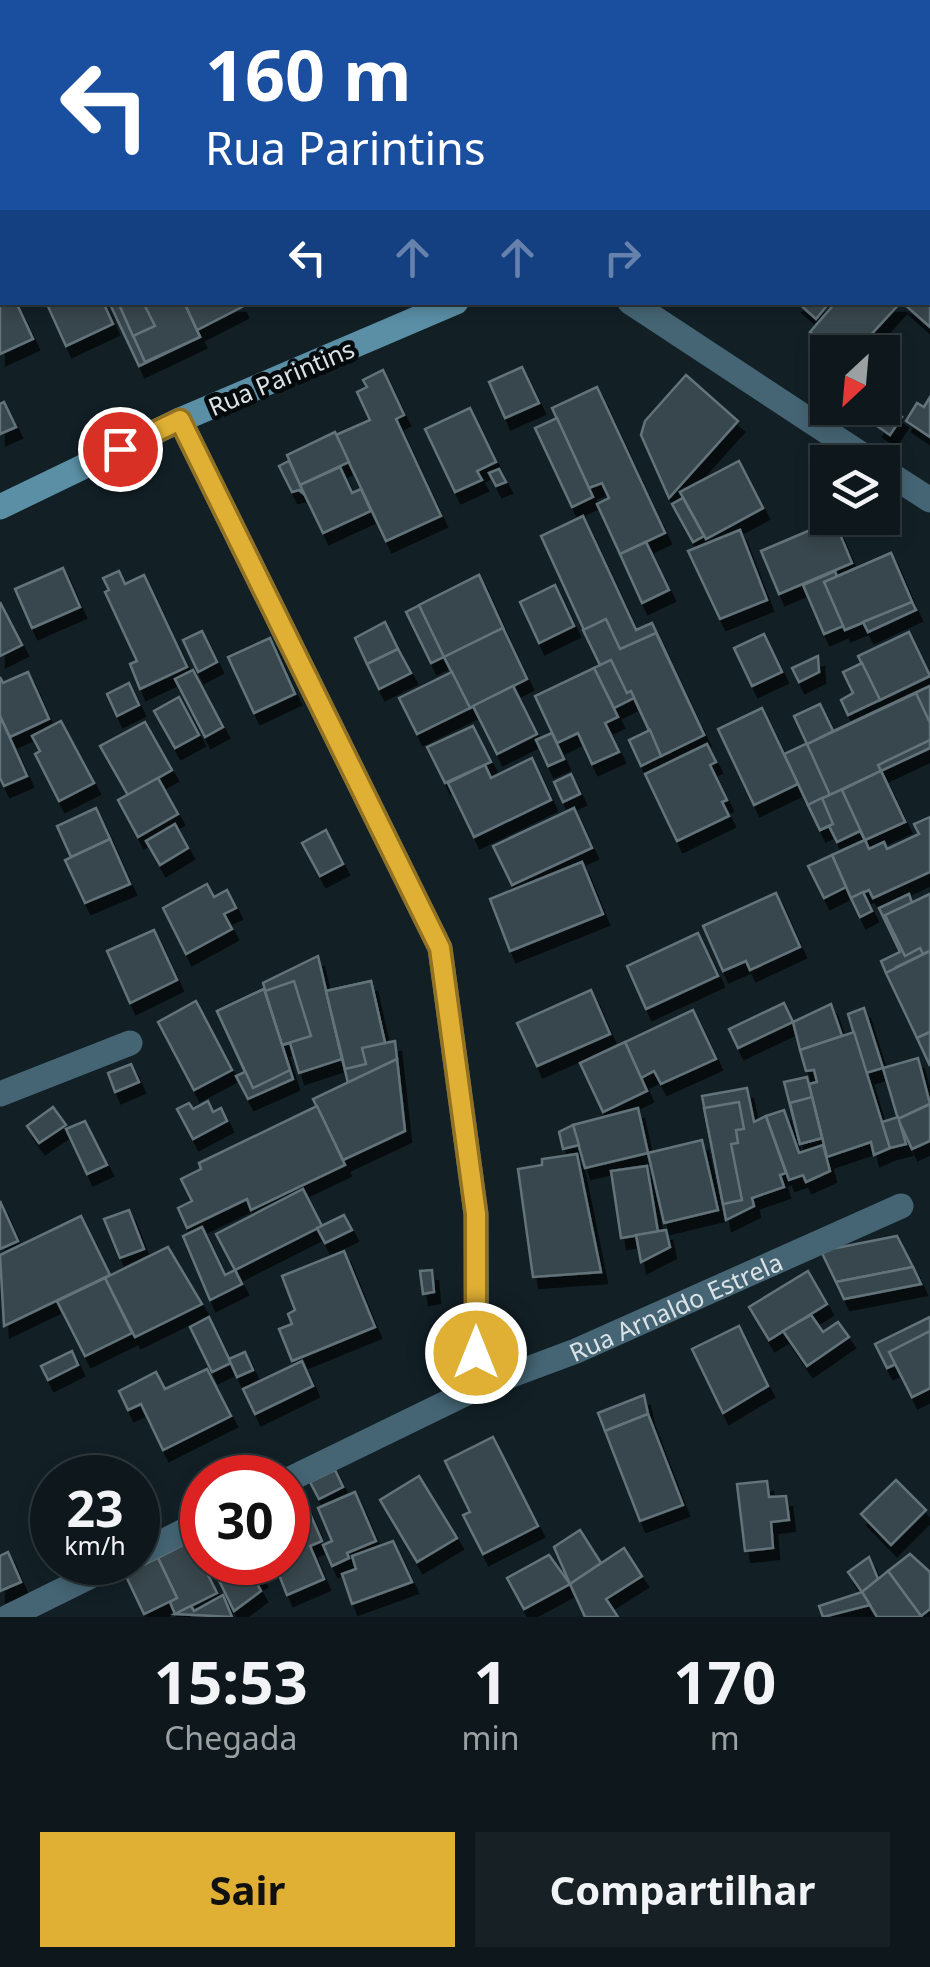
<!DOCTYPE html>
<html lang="pt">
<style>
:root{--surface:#0e181c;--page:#172125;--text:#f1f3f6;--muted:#9ba0a3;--line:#2e373b;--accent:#e0b034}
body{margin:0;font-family:"Noto Sans",sans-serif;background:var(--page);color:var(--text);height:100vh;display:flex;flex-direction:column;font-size:38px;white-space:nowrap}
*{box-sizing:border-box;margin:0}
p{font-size:32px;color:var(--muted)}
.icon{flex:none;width:55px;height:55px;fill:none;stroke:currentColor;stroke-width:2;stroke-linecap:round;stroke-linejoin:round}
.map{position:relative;height:1617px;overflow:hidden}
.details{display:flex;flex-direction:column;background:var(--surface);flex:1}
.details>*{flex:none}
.top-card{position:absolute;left:0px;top:0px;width:930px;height:305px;box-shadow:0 5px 15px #0003,0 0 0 2px var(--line);background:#1a4fa0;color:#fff;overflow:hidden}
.needle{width:65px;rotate:206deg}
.controls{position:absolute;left:810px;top:335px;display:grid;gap:20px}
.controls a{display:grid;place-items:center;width:90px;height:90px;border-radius:0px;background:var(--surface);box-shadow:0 5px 15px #0003,0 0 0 2px var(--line);font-size:50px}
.speed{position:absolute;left:30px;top:1455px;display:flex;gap:20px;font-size:50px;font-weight:700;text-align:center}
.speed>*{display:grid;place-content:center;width:130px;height:130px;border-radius:50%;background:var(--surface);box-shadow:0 5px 15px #0003,0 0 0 2px var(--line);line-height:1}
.speed small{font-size:25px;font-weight:400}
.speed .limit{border:15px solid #d22;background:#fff;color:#111}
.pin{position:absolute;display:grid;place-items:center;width:85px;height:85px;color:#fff;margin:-42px;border:5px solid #fff;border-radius:50%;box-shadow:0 2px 10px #0007}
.me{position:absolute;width:110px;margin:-55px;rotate:0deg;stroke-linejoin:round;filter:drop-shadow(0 0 8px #0008)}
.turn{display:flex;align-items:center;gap:35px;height:210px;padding:0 40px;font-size:45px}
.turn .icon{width:130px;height:130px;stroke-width:2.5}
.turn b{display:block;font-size:70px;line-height:85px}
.lanes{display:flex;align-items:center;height:95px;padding:0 40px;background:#0003;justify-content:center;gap:50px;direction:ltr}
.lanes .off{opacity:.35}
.eta{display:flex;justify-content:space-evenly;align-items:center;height:170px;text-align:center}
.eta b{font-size:60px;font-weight:700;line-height:70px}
.action{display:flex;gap:20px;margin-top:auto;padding:20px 40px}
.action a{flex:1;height:115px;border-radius:0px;background:var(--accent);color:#111;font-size:40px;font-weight:700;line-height:115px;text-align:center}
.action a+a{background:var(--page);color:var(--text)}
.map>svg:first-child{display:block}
.building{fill:#38464d;stroke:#63737a;stroke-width:2.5;filter:url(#shadow)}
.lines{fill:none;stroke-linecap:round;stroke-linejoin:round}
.street{stroke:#456574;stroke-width:25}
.secondary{stroke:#5a8fa6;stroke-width:25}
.route-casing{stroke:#927222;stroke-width:25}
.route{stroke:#e0b034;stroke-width:18}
.labels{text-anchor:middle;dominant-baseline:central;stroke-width:9;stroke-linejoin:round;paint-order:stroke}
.street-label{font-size:25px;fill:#dbe3e7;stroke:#04090b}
</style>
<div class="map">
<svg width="930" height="1617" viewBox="0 0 930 1617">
<defs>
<filter id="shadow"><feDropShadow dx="6" dy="11" stdDeviation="0" flood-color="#0009"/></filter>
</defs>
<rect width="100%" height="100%" fill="#122026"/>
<g class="building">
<polygon points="0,0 27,2 2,2 1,40"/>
<polygon points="272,0 386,0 381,2"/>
<polygon points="426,0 497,0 498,2 427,2"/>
<polygon points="0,70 2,75 0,182"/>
<polygon points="0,271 2,302 16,302 33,339 0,354"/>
<polygon points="930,276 930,327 904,304 928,302"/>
<polygon points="46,302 103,302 113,324 66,346"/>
<polygon points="109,302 184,302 200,337 139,366"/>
<polygon points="118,302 184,302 200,337 145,362"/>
<polygon points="118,302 143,302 155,326 133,336"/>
<polygon points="184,302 240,302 242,307 197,330"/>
<polygon points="797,302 830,302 816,319"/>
<polygon points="836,302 901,302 855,352 834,352 810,332"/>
<polygon points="522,367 539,403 505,418 489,382"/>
<polygon points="383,370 404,415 396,419 441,516 386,541 336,435 370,420 357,392 367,387 363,380"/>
<polygon points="686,375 738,421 669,498 641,435 645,421"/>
<polygon points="597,387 665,533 620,554 597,504 609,498 602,483 589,488 552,408"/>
<polygon points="930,397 930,437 906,421 917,403 924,407"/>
<polygon points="4,402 16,427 0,434 0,404"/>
<polygon points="470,408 496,462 477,471 482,480 455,492 425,429"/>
<polygon points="889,409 902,417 890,435 877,426"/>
<polygon points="557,418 593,497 572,507 535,428"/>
<polygon points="335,432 349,462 300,485 287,455"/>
<polygon points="289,461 300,485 305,495 299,490 292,492 279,466"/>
<polygon points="739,461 763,508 706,539 680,492"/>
<polygon points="340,467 352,493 361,489 371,511 323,533 300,485"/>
<polygon points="499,469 506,482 496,486 489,473"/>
<polygon points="683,498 704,536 693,542 672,504"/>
<polygon points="583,516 636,630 652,623 704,735 661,756 634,698 614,708 594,668 600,665 541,536"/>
<polygon points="834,520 852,563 779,594 761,551"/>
<polygon points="740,530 767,600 720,619 688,551"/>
<polygon points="646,542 669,590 642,603 620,554"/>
<polygon points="891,553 912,602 845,630 843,626 824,634 803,585 835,571 837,577"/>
<polygon points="891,553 912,602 845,630 824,582"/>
<polygon points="63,568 80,607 32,628 15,589"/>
<polygon points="119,571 125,584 144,575 187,667 140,689 130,664 137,661 105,592 109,590 103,578"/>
<polygon points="479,575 503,628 431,663 406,612"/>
<polygon points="479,575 503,628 444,657 419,605"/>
<polygon points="555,585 574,626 539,643 520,602"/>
<polygon points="0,602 22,645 0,656"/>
<polygon points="912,602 916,610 868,632 863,622"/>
<polygon points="606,619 620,649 656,633 704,735 661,756 631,691 627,693 611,660 600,665 583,630"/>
<polygon points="385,622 398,649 367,664 355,638"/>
<polygon points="503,628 527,679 470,708 444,657"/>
<polygon points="202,631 217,662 198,672 183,640"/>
<polygon points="909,632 930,676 880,700 858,656"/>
<polygon points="764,634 782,672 752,686 734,648"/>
<polygon points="270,638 295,694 254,713 228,657"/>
<polygon points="398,649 411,673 379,689 367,664"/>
<polygon points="818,656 819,672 799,682 792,668"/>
<polygon points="862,663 880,700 848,715 841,700 853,693 843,672"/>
<polygon points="594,668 618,717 605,723 619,752 592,764 578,733 557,743 535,696"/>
<polygon points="193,670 223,727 205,737 175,679"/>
<polygon points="28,672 49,719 10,737 0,716 0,677 3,683"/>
<polygon points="452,672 470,708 417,734 399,698"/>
<polygon points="129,683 139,705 117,716 107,694"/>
<polygon points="513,686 537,734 497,754 473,706"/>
<polygon points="930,686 930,748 808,805 784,754"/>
<polygon points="916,693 930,723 930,740 878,765 881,771 830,795 807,744"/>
<polygon points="179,697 199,735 175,748 154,711"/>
<polygon points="820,704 833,731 807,744 794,716"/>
<polygon points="762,708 798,784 754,805 718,729"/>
<polygon points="0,716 27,776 4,786 0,778"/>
<polygon points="61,721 94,783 59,801 35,754 40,751 32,736"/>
<polygon points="145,722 172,770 128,795 100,746"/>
<polygon points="473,726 491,762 445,783 427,747"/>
<polygon points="650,730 661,756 641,766 629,740"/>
<polygon points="552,733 564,759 548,766 536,740"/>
<polygon points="707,744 716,762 710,765 727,800 722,802 729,816 677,841 645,774"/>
<polygon points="532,758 551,800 474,837 448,783 485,765 491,778"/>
<polygon points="881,771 905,822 865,840 860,831 837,842 829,826 820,830 808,805"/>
<polygon points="881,771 905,822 865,840 842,790"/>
<polygon points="571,774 580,794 563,802 554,782"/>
<polygon points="158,778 178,814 138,837 118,800"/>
<polygon points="822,798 833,824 820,830 808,805"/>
<polygon points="96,808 110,839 71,857 57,826"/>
<polygon points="574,808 592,848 512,885 493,846"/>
<polygon points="930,817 930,872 873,898 869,890 851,898 832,855 865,840 869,849 884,842 887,849 919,834 914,824"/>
<polygon points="175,824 188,848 160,865 146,841"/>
<polygon points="326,830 343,864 320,876 302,843"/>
<polygon points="110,839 130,884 85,903 65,860"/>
<polygon points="832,855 846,887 824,898 808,866"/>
<polygon points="582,862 603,914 510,951 490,899"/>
<polygon points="207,884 214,897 227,890 236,908 224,914 232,929 186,954 163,908"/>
<polygon points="863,892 872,911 860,917 851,898"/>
<polygon points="776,893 800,947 750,970 746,961 723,971 703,926"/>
<polygon points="909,894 912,903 930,894 930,951 886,973 881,961 900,952 879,908"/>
<polygon points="930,894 930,951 923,954 920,948 905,956 885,915"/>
<polygon points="154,930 177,980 130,1003 107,951"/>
<polygon points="698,933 718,976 646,1009 627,966"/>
<polygon points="930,951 930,978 912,987 908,978 902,980 896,967"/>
<polygon points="930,951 930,1032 917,1038 886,973"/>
<polygon points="318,956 342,1059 299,1073 290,1043 282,1045 263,983"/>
<polygon points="294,981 311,1036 282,1045 265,991"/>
<polygon points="371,981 385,1043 395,1041 397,1059 348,1083 326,991"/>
<polygon points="371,981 385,1043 362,1048 366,1064 345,1069 326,991"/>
<polygon points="264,989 293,1079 248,1099 236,1076 245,1072 217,1011"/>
<polygon points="264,989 290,1070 253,1088 217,1011"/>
<polygon points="591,990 610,1034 537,1066 517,1023"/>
<polygon points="196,1001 232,1070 194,1090 158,1022"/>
<polygon points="784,1003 793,1022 738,1048 729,1029"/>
<polygon points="831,1004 842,1036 800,1050 793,1022"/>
<polygon points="864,1008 883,1068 866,1073 848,1014"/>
<polygon points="693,1010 716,1059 661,1084 654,1071 641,1078 625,1042"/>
<polygon points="854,1032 890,1148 874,1155 871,1142 827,1157 809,1084 817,1082 814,1070 806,1071 800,1050"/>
<polygon points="930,1032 930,1066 917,1038"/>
<polygon points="625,1042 647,1091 603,1112 580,1063"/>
<polygon points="918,1058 930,1104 898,1119 883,1068"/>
<polygon points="397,1059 405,1131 343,1160 313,1099"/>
<polygon points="131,1064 139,1082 115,1092 108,1073"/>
<polygon points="807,1077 822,1138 800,1144 784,1082"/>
<polygon points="747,1088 754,1122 766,1116 786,1173 780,1175 784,1187 752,1198 754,1206 726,1220 702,1096"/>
<polygon points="812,1097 822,1138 800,1144 790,1103"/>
<polygon points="208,1101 213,1112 221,1108 227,1121 193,1139 177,1109 189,1103 193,1109"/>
<polygon points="739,1102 744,1129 736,1130 738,1143 731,1144 742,1200 723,1204 704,1108"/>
<polygon points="930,1104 930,1141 912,1149 898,1119"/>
<polygon points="317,1106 345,1165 251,1210 247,1199 187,1228 178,1208 192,1201 181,1179 201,1169 199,1163"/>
<polygon points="53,1107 66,1125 39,1143 27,1126"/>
<polygon points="638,1108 648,1153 585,1168 573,1125"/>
<polygon points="784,1110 799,1153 823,1145 830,1171 806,1182 803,1175 789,1180 766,1116"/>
<polygon points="898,1117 906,1144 890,1148 882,1122"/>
<polygon points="85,1121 107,1165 87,1174 66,1129"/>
<polygon points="573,1125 579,1145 563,1149 559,1132"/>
<polygon points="702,1140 718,1210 664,1223 648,1153"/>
<polygon points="577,1154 601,1272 533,1277 518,1169 542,1165 542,1159"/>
<polygon points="647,1166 658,1232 621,1238 611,1171"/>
<polygon points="303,1189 322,1226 235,1270 216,1234"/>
<polygon points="0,1201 18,1241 0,1249"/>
<polygon points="129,1210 144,1249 120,1258 104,1219"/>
<polygon points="344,1215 352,1230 325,1243 317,1228"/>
<polygon points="81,1216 110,1275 4,1326 0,1255"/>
<polygon points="202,1227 225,1275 235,1270 242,1284 210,1300 183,1236"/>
<polygon points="666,1230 670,1247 641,1262 636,1235"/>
<polygon points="897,1236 913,1267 836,1282 821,1251"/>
<polygon points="168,1247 202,1304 135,1337 105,1278"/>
<polygon points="344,1251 375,1327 292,1361 279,1329 292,1324 288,1314 295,1310 282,1276"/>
<polygon points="913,1267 921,1284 844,1299 836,1282"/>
<polygon points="432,1270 434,1292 423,1294 420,1271"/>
<polygon points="808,1271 827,1304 769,1340 749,1307"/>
<polygon points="105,1278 132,1333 85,1356 57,1301"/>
<polygon points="811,1315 823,1332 838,1322 849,1337 807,1366 783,1331"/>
<polygon points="209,1317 231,1363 212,1372 190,1327"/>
<polygon points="930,1317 930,1388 912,1397 896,1364 887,1368 875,1344"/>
<polygon points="739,1326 768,1386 723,1413 692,1349"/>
<polygon points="930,1331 930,1388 912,1397 889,1352"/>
<polygon points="72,1351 78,1365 48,1380 41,1366"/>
<polygon points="245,1352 253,1370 237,1377 229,1359"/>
<polygon points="302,1361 313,1386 255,1414 243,1389"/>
<polygon points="207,1369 231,1416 163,1450 141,1404 128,1410 119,1391 156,1372 165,1389"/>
<polygon points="644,1395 648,1414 605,1431 598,1413"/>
<polygon points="648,1414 683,1505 640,1521 605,1431"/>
<polygon points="493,1437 538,1526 483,1554 463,1515 470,1512 445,1461"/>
<polygon points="335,1470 343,1487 319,1499 310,1482"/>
<polygon points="419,1476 457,1538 417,1562 380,1500"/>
<polygon points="896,1480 926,1510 891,1545 861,1514"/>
<polygon points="767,1481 769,1497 786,1496 789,1520 771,1522 773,1548 745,1551 737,1484"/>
<polygon points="355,1492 376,1541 347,1553 349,1558 332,1566 323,1545 332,1541 318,1508"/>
<polygon points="304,1500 322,1541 310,1546 324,1579 287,1595 274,1562 288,1562 288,1508"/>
<polygon points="580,1530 601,1563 570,1584 554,1547"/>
<polygon points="191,1541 217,1593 175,1614 170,1602 177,1598 158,1558"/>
<polygon points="393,1541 412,1582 352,1604 342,1574 356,1569 352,1556"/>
<polygon points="624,1548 642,1576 606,1599 618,1617 585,1617 570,1584"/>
<polygon points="8,1552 21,1582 0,1591 0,1556"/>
<polygon points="910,1554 930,1572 930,1609 921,1616 888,1571"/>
<polygon points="549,1555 570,1584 524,1609 507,1578"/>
<polygon points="869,1557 878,1579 862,1592 848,1572"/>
<polygon points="158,1558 177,1598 144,1614 125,1574"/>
<polygon points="210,1562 255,1562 261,1576 255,1580 261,1591 234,1611"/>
<polygon points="888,1571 921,1616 919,1617 877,1617 862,1592"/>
<polygon points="862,1592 870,1605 823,1617 819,1606"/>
<polygon points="223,1595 232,1617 175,1614 191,1606 194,1611"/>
</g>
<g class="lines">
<g class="street">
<polyline points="630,302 873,462"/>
<polyline points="180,420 440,948 476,1214 477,1388"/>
<polyline points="882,469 930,500"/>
<polyline points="0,1094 130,1043"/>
<path id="s1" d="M288,1480l189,-92 99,-37 325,-145"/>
<polyline points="138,1554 202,1522"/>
<polyline points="8,1617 119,1562"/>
</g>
<g class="secondary">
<polyline points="928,78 930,77"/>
<polyline points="0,507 180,420 456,302"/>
</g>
</g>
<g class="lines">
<g class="route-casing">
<polyline id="route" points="120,449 180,420 440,948 476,1214 476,1353"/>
</g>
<use href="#route" class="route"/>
</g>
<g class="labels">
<g class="street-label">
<text transform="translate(281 377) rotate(-23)">Rua Parintins</text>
<text stroke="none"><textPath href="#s1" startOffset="425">Rua Arnaldo Estrela</textPath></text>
</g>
</g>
</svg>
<div class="controls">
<a><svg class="needle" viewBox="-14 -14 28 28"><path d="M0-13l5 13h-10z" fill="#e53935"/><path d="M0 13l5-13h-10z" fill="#9ba0a3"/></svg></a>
<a><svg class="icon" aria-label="layers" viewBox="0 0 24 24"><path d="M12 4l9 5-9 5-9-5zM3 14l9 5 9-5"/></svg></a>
</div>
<div class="speed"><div>23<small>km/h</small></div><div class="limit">30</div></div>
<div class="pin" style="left:120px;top:449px;background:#d93025"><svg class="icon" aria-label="arrive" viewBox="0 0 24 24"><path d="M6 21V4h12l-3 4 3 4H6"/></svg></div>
<svg class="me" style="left:476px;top:1353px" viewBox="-20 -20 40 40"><circle r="17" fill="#e0b034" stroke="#fff" stroke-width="3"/><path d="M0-11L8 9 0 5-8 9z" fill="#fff"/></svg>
<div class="top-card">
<div class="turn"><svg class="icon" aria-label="left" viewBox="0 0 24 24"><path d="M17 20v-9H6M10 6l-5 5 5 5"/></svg><div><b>160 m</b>Rua Parintins</div></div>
<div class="lanes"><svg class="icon" aria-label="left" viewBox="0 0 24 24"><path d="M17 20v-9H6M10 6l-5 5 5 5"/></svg><svg class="icon off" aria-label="ahead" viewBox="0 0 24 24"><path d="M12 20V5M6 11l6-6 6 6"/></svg><svg class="icon off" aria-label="ahead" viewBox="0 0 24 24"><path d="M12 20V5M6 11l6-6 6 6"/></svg><svg class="icon off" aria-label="right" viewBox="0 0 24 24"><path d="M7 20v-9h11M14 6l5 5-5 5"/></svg></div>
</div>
</div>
<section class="details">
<div class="eta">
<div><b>15:53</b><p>Chegada</p></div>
<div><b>1</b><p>min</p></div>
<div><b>170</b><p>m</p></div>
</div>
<div class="action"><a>Sair</a><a>Compartilhar</a></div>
</section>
